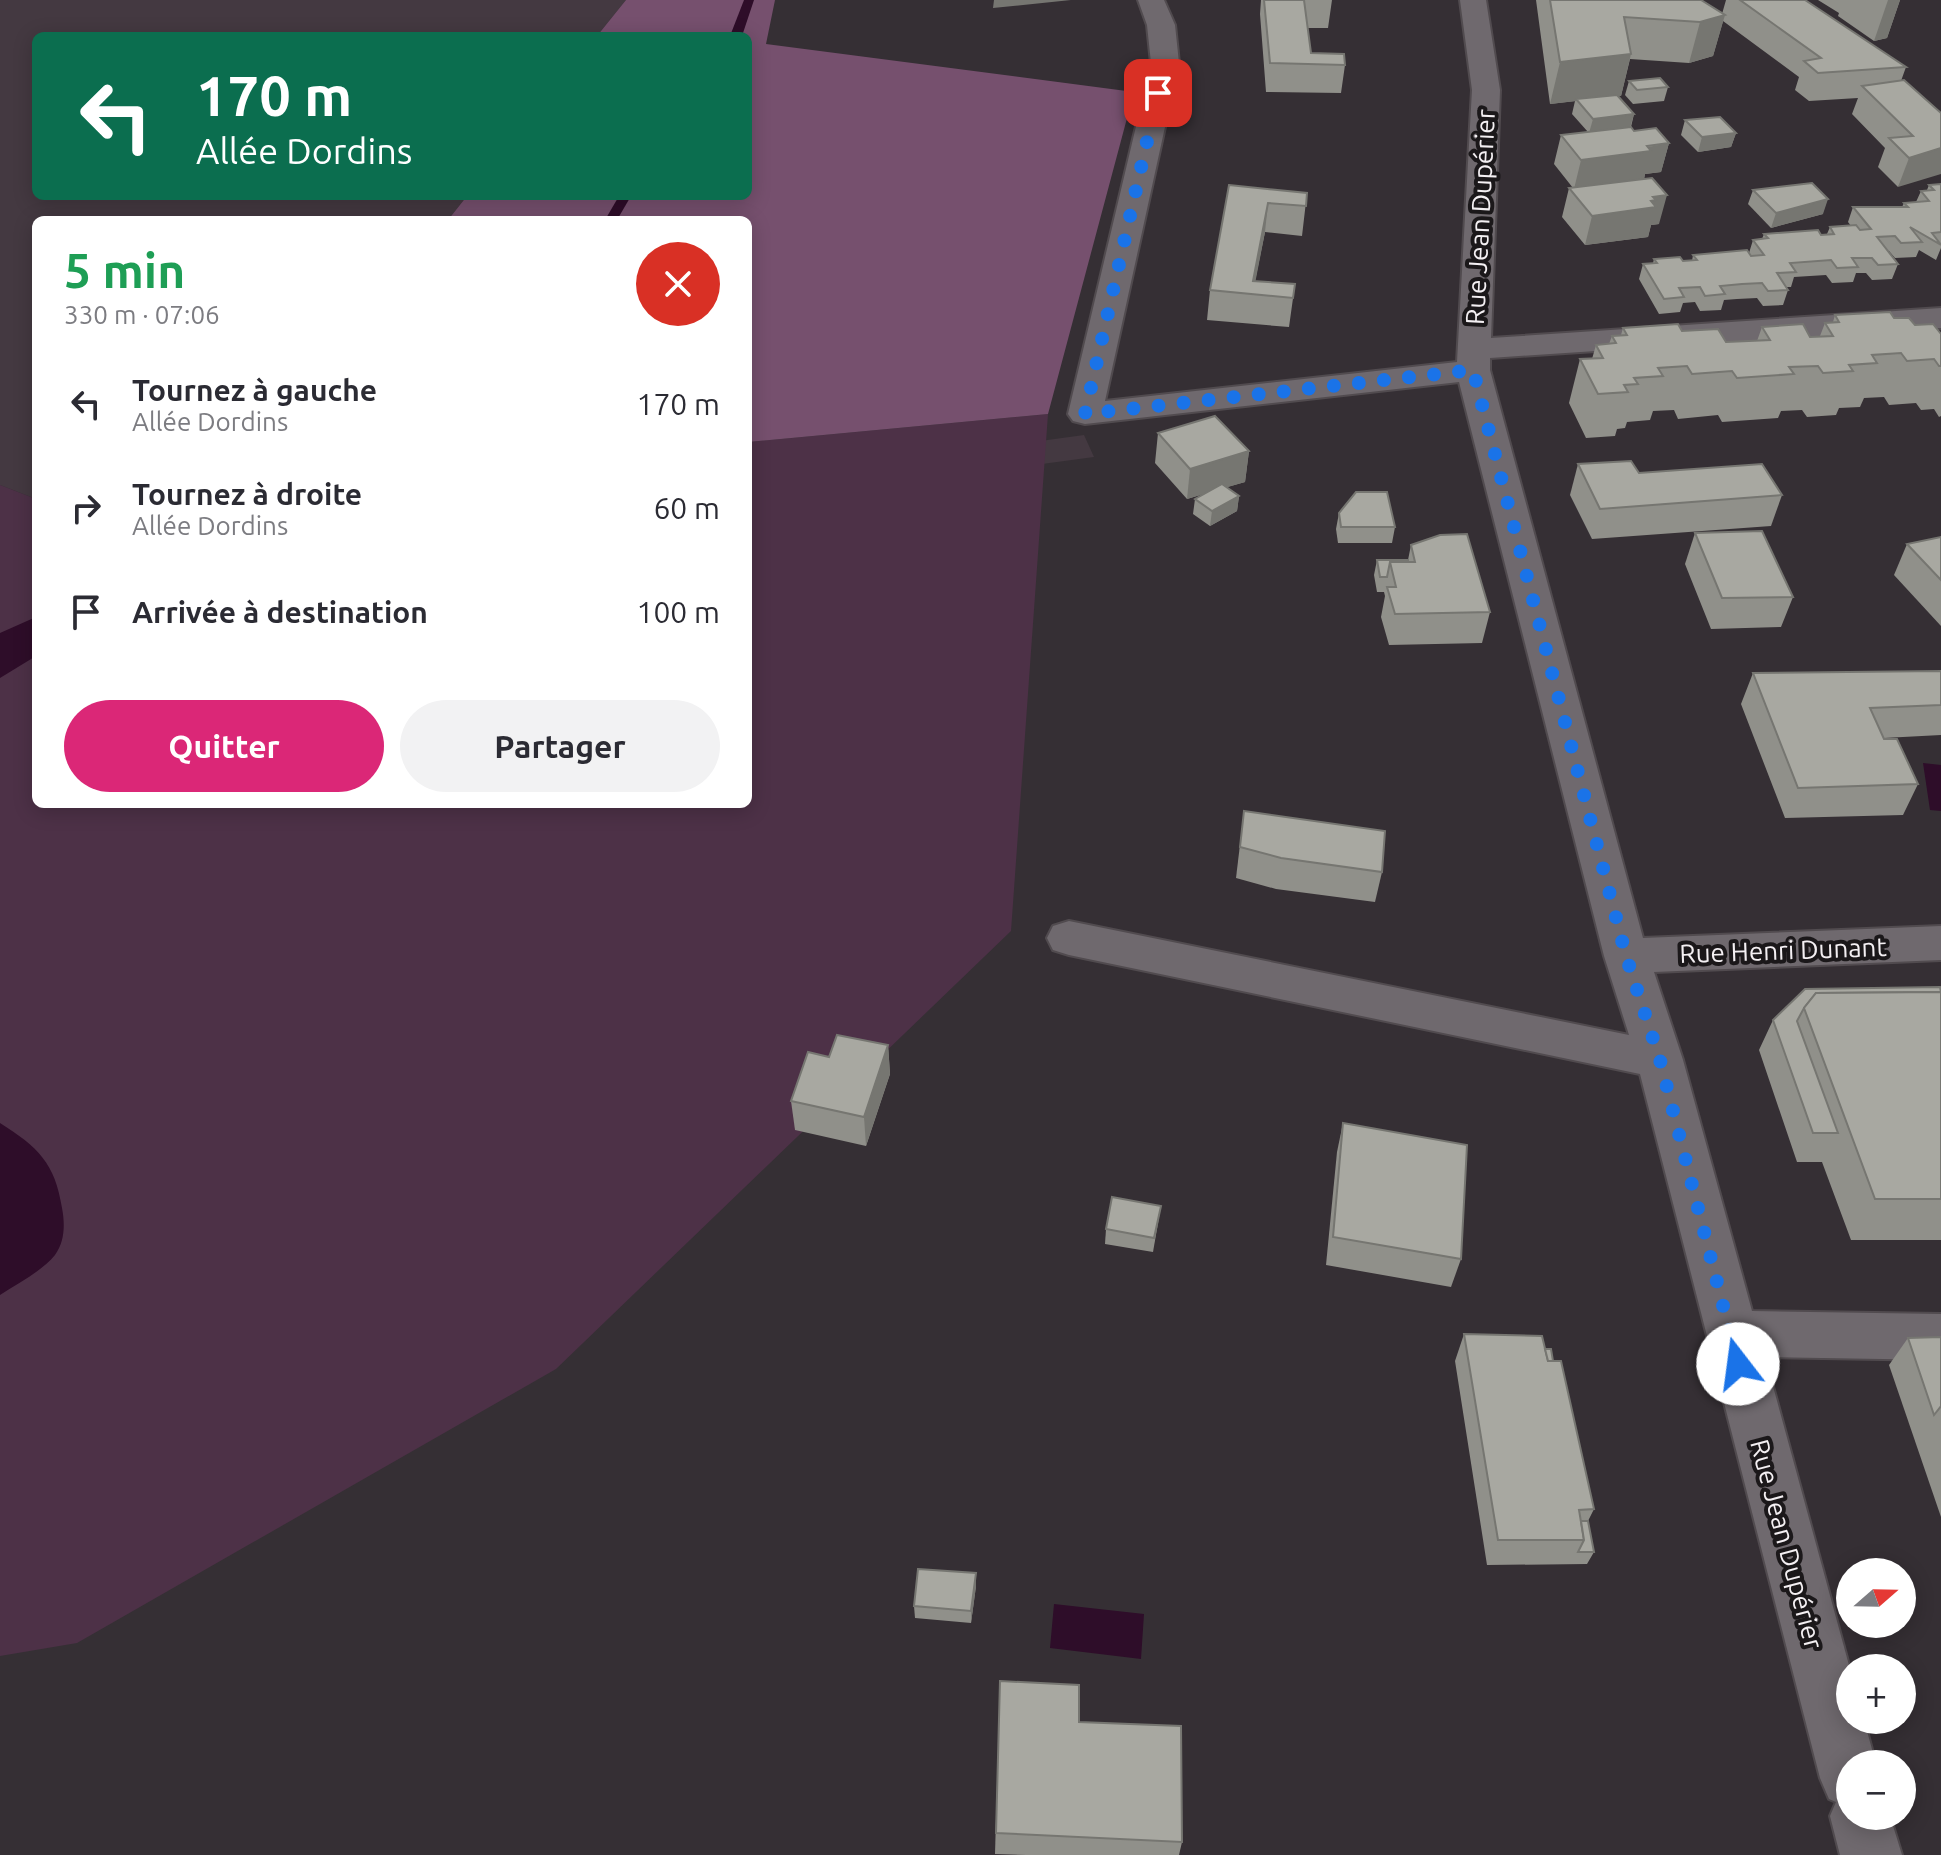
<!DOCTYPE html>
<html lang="fr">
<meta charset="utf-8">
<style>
:root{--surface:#fff;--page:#f2f2f3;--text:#2b2b33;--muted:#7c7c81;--accent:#db2777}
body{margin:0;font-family:Ubuntu,sans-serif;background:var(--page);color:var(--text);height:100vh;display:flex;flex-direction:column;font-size:30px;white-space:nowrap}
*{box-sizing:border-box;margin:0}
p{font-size:26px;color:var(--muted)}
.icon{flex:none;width:44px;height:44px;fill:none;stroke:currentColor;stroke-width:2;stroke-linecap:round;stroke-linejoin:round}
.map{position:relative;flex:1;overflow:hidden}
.sheet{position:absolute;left:32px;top:216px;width:720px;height:592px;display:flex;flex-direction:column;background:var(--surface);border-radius:12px;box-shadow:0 4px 20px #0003}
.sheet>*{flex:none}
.guide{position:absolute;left:32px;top:32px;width:720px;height:168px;border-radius:12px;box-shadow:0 4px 20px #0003;background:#0b6e4f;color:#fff;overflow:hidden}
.needle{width:52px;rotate:70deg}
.tools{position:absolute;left:1836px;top:1558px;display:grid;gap:16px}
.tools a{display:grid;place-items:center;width:80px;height:80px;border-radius:50%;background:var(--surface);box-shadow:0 4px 20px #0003;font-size:40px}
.pin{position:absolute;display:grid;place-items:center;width:68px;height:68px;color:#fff;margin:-34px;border-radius:16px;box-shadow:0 4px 12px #0006}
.me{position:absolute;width:88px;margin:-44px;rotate:345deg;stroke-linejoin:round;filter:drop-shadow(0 0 6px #0008)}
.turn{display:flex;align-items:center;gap:28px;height:168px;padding:0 32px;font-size:36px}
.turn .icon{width:104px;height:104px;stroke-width:2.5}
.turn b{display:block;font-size:56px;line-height:68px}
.round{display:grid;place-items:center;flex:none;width:84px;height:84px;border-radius:42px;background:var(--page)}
.overview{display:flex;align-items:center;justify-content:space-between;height:136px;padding:0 32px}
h1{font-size:48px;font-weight:700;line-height:60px;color:#1e9e55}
.primary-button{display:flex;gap:16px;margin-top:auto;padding:16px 32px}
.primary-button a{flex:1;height:92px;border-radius:48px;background:var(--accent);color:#fff;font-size:32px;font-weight:700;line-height:92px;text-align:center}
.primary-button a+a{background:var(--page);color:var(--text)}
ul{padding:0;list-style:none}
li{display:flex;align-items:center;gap:24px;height:104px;padding:0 32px}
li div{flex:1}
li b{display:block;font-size:30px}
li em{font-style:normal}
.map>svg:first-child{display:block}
.built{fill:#443941}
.green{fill:#4d3147}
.forest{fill:#76506e}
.water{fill:#2e0d29}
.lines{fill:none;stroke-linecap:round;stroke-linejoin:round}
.stream{fill:#2e0d29;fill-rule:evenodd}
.minor-casing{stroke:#514b4f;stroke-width:4}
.minor{fill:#6f696e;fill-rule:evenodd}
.wall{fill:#90908a}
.shaded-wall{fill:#767671}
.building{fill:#a8a8a1;stroke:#767671;stroke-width:2}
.route{stroke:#1a73e8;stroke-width:14;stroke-dasharray:0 25.2}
.labels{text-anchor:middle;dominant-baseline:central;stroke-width:8;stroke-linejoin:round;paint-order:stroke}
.street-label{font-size:26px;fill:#f4f0f3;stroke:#1b181a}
</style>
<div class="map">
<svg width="1941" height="1855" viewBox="0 0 1941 1855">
<rect width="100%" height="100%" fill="#352f34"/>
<g class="built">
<polygon points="0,0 626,0 597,36 36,36 36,196 467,196 448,220 36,220 36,499 0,485"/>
<polygon points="1084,435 1094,457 1042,464 1033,442"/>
</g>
<polygon class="green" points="1048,414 1011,931 556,1369 77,1643 0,1656 0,485 36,499 36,804 748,804 748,442"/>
<polygon class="forest" points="626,0 775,0 766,44 1134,92 1048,414 748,442 748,220 448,220 467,196 748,196 748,36 597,36"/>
<g class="water">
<polygon points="36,617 36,656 0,678 0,633"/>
<polygon points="1923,763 1941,765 1941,811 1930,810"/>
<path d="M0,1123c38,24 55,40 62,85 3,16 3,33 -7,47 -14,17 -37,28 -55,40z"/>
<polygon points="1054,1604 1144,1614 1141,1659 1050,1648"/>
</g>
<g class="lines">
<g class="stream">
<polygon points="744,0 754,0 742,36 730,36"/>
<polygon points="619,196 631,196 617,220 605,220"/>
</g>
<g class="minor-casing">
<polygon id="minor" points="1138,0 1164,0 1175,25 1179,63 1105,401 1457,362 1472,90 1460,0 1486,0 1500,90 1491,338 1941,308 1941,328 1490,358 1490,370 1643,938 1941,926 1941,960 1654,972 1683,1060 1752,1311 1941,1314 1941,1360 1765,1357 1850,1669 1850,1720 1864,1720 1876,1764 1850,1764 1850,1816 1890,1816 1902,1855 1840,1855 1830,1816 1836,1802 1829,1799 1820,1778 1640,1074 1069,955 1053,950 1047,938 1053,926 1069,921 1629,1035 1604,956 1459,382 1085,424 1073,421 1068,414 1151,63 1147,25"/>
</g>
<use href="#minor" class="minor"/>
</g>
<g class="wall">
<polygon points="1261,0 1332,0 1328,28 1307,28 1311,53 1345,65 1341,93 1266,92 1260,14"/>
<polygon points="1536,0 1701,0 1722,14 1726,0 1805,0 1906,67 1901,81 1941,113 1898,187 1878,167 1885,148 1852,114 1858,98 1809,101 1795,90 1799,77 1723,21 1713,56 1689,63 1630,59 1621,96 1618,96 1634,114 1631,127 1634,131 1669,143 1661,172 1645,174 1644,179 1659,224 1651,225 1648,237 1585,245 1562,217 1569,188 1573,188 1554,164 1561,135 1588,132 1572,114 1575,101 1550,104"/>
<polygon points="1818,0 1900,0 1887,38 1874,41 1838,16 1839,13"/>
<polygon points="1629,81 1668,87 1664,101 1633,104 1625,95"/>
<polygon points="1685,120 1736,133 1731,147 1698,152 1681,135"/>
<polygon points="1941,184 1941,248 1936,260 1919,250 1916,257 1895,258 1889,251 1888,251 1898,264 1892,279 1872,280 1866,273 1856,273 1853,282 1832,283 1826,275 1794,277 1791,287 1786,287 1788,290 1783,305 1763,306 1757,298 1737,299 1724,300 1721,310 1700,311 1695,302 1683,303 1680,312 1659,314 1639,279 1643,264 1653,263 1654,259 1683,261 1692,261 1693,255 1749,253 1753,240 1762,239 1764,234 1827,234 1830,227 1851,226 1848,222 1853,207 1902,207 1904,203 1916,202 1921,191 1927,190 1929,185"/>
<polygon points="1229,185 1307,193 1302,236 1265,232 1255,281 1295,284 1289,327 1207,320 1210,290"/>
<polygon points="1753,190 1823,214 1771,228 1748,204"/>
<polygon points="1835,315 1894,318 1941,334 1941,416 1939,417 1934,409 1921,410 1916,403 1889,405 1884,397 1864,398 1860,407 1839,408 1836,415 1807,417 1802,410 1781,411 1778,418 1722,422 1718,415 1678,419 1674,410 1653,411 1650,420 1627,422 1625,428 1617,429 1615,436 1586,438 1569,403 1580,359 1592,359 1596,345 1609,344 1612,336 1621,335 1623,328 1682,331 1726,342 1757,341 1762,327 1810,337 1820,336 1825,323 1833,322"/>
<polygon points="1158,433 1249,451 1245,482 1227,487 1239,496 1237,511 1210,526 1193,514 1195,499 1203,494 1187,499 1155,463"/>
<polygon points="1578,464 1639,473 1782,495 1771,526 1592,539 1570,495"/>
<polygon points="1339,513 1395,527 1392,543 1338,543 1336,529"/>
<polygon points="1695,533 1793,597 1781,627 1711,629 1685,564"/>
<polygon points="1941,537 1941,626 1894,575 1907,544"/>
<polygon points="1411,545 1490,612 1482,643 1389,645 1381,617 1385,596 1384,592 1377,592 1374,575 1377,560 1408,560"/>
<polygon points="1941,671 1941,735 1884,738 1918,784 1903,815 1785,818 1741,704 1753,673"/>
<polygon points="1244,811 1382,872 1375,902 1276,889 1236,878"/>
<polygon points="1805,989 1941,990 1941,1240 1851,1240 1822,1162 1797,1162 1759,1050 1773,1020"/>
<polygon points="888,1045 890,1074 866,1146 795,1130 791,1101 829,1057"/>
<polygon points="1343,1123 1461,1259 1451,1287 1326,1265 1337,1152"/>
<polygon points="1161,1206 1153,1252 1105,1244 1106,1229"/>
<polygon points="1464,1334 1545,1349 1553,1361 1594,1509 1588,1521 1594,1552 1587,1564 1487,1565 1455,1361"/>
<polygon points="1941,1337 1941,1517 1889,1365 1908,1338"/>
<polygon points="976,1573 976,1586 971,1623 915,1618 914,1606"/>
<polygon points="1000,1681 1182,1842 1179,1855 1026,1855 995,1854"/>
</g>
<g class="shaded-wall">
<polygon points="994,0 1071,0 993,8"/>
<polygon points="1888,0 1900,0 1887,38 1874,41"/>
<polygon points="1725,15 1713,56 1689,63 1700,22"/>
<polygon points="1631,54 1621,96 1550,104 1560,62"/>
<polygon points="1634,114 1630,128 1589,133 1593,119"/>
<polygon points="1736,133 1731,147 1698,152 1702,137"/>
<polygon points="1669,143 1661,172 1645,174 1644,180 1574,189 1581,160"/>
<polygon points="1941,148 1941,174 1898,187 1909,158"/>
<polygon points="1667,195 1659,224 1651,225 1648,237 1585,245 1592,216 1653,197"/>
<polygon points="1828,199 1823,214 1771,228 1776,213"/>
<polygon points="1268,203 1265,232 1253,294 1253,281"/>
<polygon points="1249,451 1245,482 1187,499 1190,469"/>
<polygon points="1239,496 1237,511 1210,526 1212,511"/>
<polygon points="888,1045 890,1074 866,1146 864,1117"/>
<polygon points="976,1573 976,1586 971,1623 971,1611"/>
</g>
<g class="building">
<polygon points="1264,0 1304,0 1311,53 1344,54 1345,65 1270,63"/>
<polygon points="1550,0 1701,0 1725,15 1700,22 1624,17 1631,54 1560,62"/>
<polygon points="1740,0 1805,0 1906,67 1818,73 1804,61 1821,58"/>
<polygon points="1660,78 1668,87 1637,90 1629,81"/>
<polygon points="1904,80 1941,113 1941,148 1909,158 1889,138 1913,136 1862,86"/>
<polygon points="1617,95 1634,114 1593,119 1576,99"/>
<polygon points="1720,117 1736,133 1702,137 1685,120"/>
<polygon points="1631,127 1634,131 1656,128 1669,143 1647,146 1651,151 1581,160 1561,135"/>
<polygon points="1652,178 1667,195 1653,197 1656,200 1651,201 1656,207 1592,216 1569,188"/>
<polygon points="1812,183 1828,199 1776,213 1753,190"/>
<polygon points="1941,184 1941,232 1932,233 1941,245 1910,227 1922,242 1901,243 1895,236 1877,237 1898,264 1878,265 1872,258 1852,258 1858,267 1837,268 1831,260 1790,263 1796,272 1777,273 1788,290 1768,291 1762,283 1742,284 1720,286 1725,294 1705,296 1700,287 1679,288 1684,297 1664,299 1643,264 1657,263 1654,259 1680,257 1683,261 1697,260 1693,255 1747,250 1751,256 1764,255 1753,240 1768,238 1764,234 1818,230 1821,235 1834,234 1830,227 1856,225 1860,230 1871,229 1853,207 1908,207 1904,203 1929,201 1921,191 1934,190 1929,185"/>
<polygon points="1229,185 1307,193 1306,206 1268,203 1253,281 1295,284 1293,298 1210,290"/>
<polygon points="1890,312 1894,318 1909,318 1915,325 1933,324 1941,334 1941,366 1939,366 1934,359 1907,361 1901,353 1872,355 1877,363 1849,365 1853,371 1823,373 1818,366 1789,367 1794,374 1737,378 1732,371 1692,374 1687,366 1658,368 1663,376 1634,378 1638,384 1624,385 1628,392 1598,394 1580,359 1603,358 1596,345 1616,343 1612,336 1627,335 1623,328 1678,324 1682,331 1718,329 1726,342 1770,340 1762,327 1803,324 1810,337 1833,336 1825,323 1839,322 1835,315"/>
<polygon points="1215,416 1249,451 1190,469 1158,433"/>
<polygon points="1631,461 1639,473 1762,464 1782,495 1600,509 1578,464"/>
<polygon points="1222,484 1239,496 1212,511 1195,499"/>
<polygon points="1356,492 1387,492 1395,527 1341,527 1339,513"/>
<polygon points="1762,531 1793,597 1722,598 1695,533"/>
<polygon points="1467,534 1490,612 1395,614 1387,587 1396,587 1390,562 1415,562 1411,545 1440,535"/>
<polygon points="1941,537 1941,580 1907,544"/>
<polygon points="1377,560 1408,560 1408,562 1390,562 1387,577 1380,577"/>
<polygon points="1941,671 1941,705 1870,708 1884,739 1897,739 1918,784 1798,788 1753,673"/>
<polygon points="1244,811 1385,831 1382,872 1281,858 1240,847"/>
<polygon points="1940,987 1941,992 1816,993 1804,1008 1797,1021 1838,1133 1813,1133 1773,1020 1805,989"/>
<polygon points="1941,992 1941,1199 1875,1199 1804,1008 1816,993"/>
<polygon points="837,1035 888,1045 864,1117 791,1101 808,1052 829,1057"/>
<polygon points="1343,1123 1467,1145 1461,1259 1333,1237"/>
<polygon points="1112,1197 1161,1206 1154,1238 1106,1229"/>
<polygon points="1464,1334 1542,1336 1548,1361 1561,1361 1594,1509 1579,1510 1584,1540 1498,1540"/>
<polygon points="1941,1337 1941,1406 1934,1415 1908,1338"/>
<polygon points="1545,1349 1551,1349 1553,1361 1548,1361"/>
<polygon points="1581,1521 1588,1521 1594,1552 1578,1552 1584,1540"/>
<polygon points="918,1569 976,1573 971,1611 914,1606"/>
<polygon points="1000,1681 1079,1685 1079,1722 1181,1726 1182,1842 996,1833"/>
</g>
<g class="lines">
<polyline class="route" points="1158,93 1085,414 1473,370 1626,956 1660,1060 1738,1364"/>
</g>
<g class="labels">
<g class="street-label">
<text transform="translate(1480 217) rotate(-87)">Rue Jean Dupérier</text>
<text transform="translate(1783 950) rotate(-2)">Rue Henri Dunant</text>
<text transform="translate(1787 1544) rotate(75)">Rue Jean Dupérier</text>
</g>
</g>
</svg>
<div class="tools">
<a><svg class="needle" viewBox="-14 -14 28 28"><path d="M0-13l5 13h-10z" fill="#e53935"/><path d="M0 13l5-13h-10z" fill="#7c7c81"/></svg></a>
<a>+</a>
<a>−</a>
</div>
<div class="pin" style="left:1158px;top:93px;background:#d93025"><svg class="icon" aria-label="arrive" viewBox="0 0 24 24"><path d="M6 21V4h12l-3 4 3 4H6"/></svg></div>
<svg class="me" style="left:1738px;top:1364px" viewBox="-20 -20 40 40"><circle r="19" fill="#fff"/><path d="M0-13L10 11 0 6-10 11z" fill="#1a73e8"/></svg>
<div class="guide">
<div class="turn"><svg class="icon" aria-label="left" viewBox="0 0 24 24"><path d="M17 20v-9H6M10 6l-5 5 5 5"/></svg><div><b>170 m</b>Allée Dordins</div></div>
</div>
<section class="sheet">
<div class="overview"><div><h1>5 min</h1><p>330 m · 07:06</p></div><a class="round" style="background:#d93025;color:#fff"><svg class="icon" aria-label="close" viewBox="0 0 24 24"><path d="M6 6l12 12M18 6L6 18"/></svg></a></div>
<ul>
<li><svg class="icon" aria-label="left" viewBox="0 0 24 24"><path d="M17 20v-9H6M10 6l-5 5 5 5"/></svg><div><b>Tournez à gauche</b><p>Allée Dordins</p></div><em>170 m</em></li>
<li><svg class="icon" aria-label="right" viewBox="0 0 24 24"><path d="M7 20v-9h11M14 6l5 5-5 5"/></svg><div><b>Tournez à droite</b><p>Allée Dordins</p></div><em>60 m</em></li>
<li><svg class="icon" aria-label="arrive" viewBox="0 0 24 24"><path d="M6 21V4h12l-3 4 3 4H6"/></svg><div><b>Arrivée à destination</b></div><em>100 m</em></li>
</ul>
<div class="primary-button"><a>Quitter</a><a>Partager</a></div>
</section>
</div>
